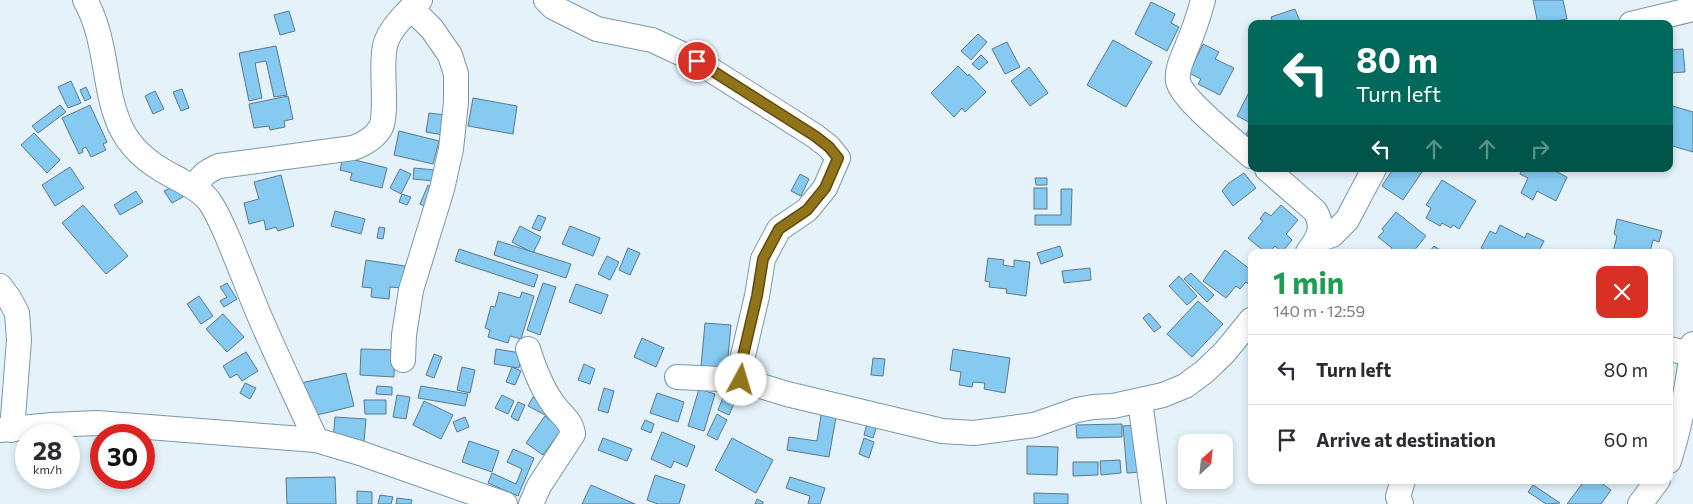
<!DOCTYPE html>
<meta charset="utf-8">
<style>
:root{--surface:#fff;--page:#f7f7f7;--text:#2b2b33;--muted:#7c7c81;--line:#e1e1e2}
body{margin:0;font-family:Commissioner,sans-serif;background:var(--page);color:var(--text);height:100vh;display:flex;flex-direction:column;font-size:19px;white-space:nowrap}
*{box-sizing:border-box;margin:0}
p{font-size:16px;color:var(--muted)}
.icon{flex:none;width:28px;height:28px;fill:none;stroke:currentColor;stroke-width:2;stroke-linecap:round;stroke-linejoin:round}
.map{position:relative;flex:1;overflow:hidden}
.sheet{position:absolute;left:1248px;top:249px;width:425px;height:235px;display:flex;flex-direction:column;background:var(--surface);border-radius:10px;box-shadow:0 2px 8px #0003}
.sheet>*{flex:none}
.banner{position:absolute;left:1248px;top:20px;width:425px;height:152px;border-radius:10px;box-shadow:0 2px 8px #0003;background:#00695c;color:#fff;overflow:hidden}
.needle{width:32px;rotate:27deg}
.buttons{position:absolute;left:1178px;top:434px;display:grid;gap:10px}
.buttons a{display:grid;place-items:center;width:55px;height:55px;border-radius:10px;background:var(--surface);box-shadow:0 2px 8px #0003;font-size:25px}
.speed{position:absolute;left:15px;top:424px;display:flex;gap:10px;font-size:25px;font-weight:700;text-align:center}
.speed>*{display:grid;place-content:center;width:65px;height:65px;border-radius:50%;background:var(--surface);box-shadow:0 2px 8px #0003;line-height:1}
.speed small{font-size:12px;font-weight:400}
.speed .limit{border:8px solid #d22;background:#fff;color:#111}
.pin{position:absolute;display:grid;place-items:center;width:42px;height:42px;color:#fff;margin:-21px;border:2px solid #fff;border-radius:50%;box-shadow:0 1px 5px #0007}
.me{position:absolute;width:55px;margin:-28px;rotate:6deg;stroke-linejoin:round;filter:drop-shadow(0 0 4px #0008)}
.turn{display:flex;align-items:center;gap:18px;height:105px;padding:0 25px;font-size:22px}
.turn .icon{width:65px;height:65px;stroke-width:2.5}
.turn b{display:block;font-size:35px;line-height:42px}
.lanes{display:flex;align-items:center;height:48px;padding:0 25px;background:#0003;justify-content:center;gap:25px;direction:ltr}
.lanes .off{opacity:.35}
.round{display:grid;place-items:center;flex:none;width:52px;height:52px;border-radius:10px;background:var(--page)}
.overview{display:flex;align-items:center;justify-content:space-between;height:85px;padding:0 25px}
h1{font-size:30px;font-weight:700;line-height:38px;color:#1e9e55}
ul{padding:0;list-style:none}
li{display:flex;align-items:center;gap:15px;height:70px;padding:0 25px;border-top:1px solid var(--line)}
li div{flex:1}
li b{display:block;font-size:19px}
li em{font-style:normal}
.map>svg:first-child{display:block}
.building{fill:#86caf1;stroke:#5b798b}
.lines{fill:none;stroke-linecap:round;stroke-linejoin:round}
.street-casing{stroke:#7998aa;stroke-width:26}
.street{stroke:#fff;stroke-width:24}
.route-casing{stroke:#5e4b11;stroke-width:12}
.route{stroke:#91741a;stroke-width:9}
</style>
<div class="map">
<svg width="1693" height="504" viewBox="0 0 1693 504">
<rect width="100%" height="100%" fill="#e5f2fa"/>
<g class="building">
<polygon points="1533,0 1563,0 1567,19 1538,24"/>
<polygon points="1151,2 1175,14 1171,23 1179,27 1167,51 1135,34"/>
<polygon points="1295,9 1301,24 1273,24 1271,17"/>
<polygon points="289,11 295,31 280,35 274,15"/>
<polygon points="978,34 987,42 971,60 961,51"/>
<polygon points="1113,40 1152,62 1126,107 1087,85"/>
<polygon points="1007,42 1020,67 1005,74 992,49"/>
<polygon points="1203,44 1219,52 1215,59 1234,68 1220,95 1198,84 1201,79 1189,73"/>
<polygon points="276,46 287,95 274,97 266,61 255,63 262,98 249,101 239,53"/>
<polygon points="1683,49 1685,72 1671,73 1669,50"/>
<polygon points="981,55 988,62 979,70 972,64"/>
<polygon points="958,66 968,76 969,74 986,92 965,112 962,108 954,117 931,93"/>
<polygon points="1029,67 1048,93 1030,106 1011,81"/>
<polygon points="71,81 81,103 68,108 58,87"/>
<polygon points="86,87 91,98 85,101 80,90"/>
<polygon points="182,89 189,108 181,111 173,92"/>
<polygon points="155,91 164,109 153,114 145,96"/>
<polygon points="1249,92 1251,93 1251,123 1237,116"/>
<polygon points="288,96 293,119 284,121 285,127 270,130 269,126 254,128 249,104"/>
<polygon points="473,98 517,106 513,134 468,126"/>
<polygon points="60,105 66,112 38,133 32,126"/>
<polygon points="90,105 107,142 103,144 106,150 91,157 86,147 82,149 83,152 79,154 62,118"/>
<polygon points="1669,105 1693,112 1693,152 1669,145"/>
<polygon points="429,113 446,115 443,135 426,132"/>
<polygon points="1251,125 1251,138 1246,135"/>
<polygon points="399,131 439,141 433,164 394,155"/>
<polygon points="34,133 60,160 47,173 21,145"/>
<polygon points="343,157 387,168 382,188 350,180 352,173 340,170"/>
<polygon points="70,167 84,188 55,206 42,185"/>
<polygon points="414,168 435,170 434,181 413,179"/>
<polygon points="400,169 411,174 401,194 390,188"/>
<polygon points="1393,169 1424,169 1403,200 1382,186"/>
<polygon points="1522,169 1551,169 1567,177 1556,201 1537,191 1533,200 1521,193 1528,178 1520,174"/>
<polygon points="1244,173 1256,188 1233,206 1222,191 1229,183"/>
<polygon points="800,174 809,179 801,196 791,191"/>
<polygon points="281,175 294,226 278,231 276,227 266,230 264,220 249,224 244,203 259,199 254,182"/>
<polygon points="1035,178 1047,178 1047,185 1036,185"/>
<polygon points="1442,180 1476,201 1459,229 1453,225 1451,228 1442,223 1440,226 1426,218 1431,208 1426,205"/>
<polygon points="176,185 183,197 172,203 164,191"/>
<polygon points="428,185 436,189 428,208 420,204"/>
<rect x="1034" y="188" width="13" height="21"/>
<polygon points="1061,189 1072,189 1071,225 1035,225 1035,215 1061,215"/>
<polygon points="136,191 143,202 120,215 114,205"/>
<polygon points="402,194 411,197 407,205 399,202"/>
<polygon points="83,205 128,256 106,274 62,223"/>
<polygon points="1281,205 1298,220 1286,234 1292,240 1282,252 1275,246 1269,252 1265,252 1248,238 1263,221 1260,219 1265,212 1271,216"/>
<polygon points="335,211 365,219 361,234 331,226"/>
<polygon points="1396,212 1426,236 1413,252 1390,252 1392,248 1378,237 1384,231 1382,229"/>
<polygon points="538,215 546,218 540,231 532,228"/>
<polygon points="1617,219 1662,231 1659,242 1653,240 1650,252 1606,252 1606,251 1613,252 1617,236 1614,234"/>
<polygon points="1500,225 1525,238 1527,233 1544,241 1538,252 1490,252 1481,248 1490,231 1496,234"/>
<polygon points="520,226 541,237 533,253 512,242"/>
<polygon points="570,226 600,238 593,256 562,244"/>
<polygon points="379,227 385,228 383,239 377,238"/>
<polygon points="498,241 571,264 566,278 494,255"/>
<polygon points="1060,246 1063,256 1041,264 1037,253"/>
<polygon points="1434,246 1443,252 1429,252"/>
<polygon points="628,248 640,253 630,275 619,270"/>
<polygon points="459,249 538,275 534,287 455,261"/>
<polygon points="1225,250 1251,270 1250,285 1246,282 1240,289 1236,286 1226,298 1203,281"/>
<polygon points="607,256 619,262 610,280 598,274"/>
<polygon points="988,258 1004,260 1003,265 1014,267 1014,260 1030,262 1026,296 1006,293 1007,289 989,287 990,282 985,281"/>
<polygon points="366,260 405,266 402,288 390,287 389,299 371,297 372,288 362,287"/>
<polygon points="1090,268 1091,280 1064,283 1062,271"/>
<polygon points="1191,273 1214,295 1207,302 1184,279"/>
<polygon points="1179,276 1197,296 1187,305 1169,286"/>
<polygon points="227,283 237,299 224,307 220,301 227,297 220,287"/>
<polygon points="543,283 556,287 540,335 527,330"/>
<polygon points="576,284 608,295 601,314 569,302"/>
<polygon points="499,292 520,298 522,292 534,296 521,339 510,336 508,343 488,337 490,330 485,328 491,306 495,307"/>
<polygon points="199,296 213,316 201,324 187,304"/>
<polygon points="1198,301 1223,324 1192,357 1167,334"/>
<polygon points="1149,313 1161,327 1154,332 1143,318"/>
<polygon points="223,314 244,337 227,352 206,329"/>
<polygon points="705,323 731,325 727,368 701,366"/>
<polygon points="642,338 664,348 656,367 634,357"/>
<polygon points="361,349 395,350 394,377 360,375"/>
<polygon points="496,349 521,353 519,368 494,364"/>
<polygon points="953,349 1010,358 1005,393 984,389 985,383 973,382 972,387 959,385 961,372 950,370"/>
<polygon points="246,352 258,371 242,381 237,374 230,378 223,366"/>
<polygon points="434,354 442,357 434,378 426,375"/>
<polygon points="873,358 885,359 883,376 871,375"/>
<polygon points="584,364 595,369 590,384 578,380"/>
<polygon points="462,367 475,370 470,393 457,390"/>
<polygon points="512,367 521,371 515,385 506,382"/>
<polygon points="346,373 354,406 309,417 301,383"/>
<polygon points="245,383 256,388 250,399 240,393"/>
<polygon points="377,386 392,387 392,395 376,394"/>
<polygon points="421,386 468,394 465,406 418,398"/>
<polygon points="604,388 614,391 608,413 598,410"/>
<polygon points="699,389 715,394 704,431 688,426"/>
<polygon points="726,390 738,395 729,415 718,410"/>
<polygon points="657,393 684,402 678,422 650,413"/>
<polygon points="397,395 410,397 406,419 393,417"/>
<polygon points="502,395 514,401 508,414 495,408"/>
<polygon points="533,397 551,407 547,416 528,406"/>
<polygon points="364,400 386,400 386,414 365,414"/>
<polygon points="424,401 453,415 441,439 413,425"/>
<polygon points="518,402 525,405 518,421 511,417"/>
<polygon points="717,414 727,420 717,440 707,435"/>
<polygon points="821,415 836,417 829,457 787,450 789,437 817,441"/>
<polygon points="545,416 562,429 543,455 526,443"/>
<polygon points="869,416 879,419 873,438 864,435"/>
<polygon points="335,417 366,419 364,442 333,440"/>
<polygon points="465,417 469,427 457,432 453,422"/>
<polygon points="645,420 654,424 651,433 641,429"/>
<polygon points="1122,424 1122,437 1077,438 1076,425"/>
<polygon points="1139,425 1143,472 1127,473 1123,426"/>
<polygon points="662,432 695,446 687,467 674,461 671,468 651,459"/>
<polygon points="603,438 632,449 627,461 598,450"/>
<polygon points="732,438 773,460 756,493 715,470"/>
<polygon points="864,438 874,442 869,458 859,454"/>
<polygon points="469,441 499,451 492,472 462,462"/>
<polygon points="1027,446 1058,447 1057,475 1027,474"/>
<polygon points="513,449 534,458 518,496 488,483 492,473 516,484 522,469 507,462"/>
<polygon points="1120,460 1121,473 1101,475 1100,461"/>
<polygon points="1073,462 1098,462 1098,475 1073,476"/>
<polygon points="655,475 685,485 679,504 658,504 647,500"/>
<polygon points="335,477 336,504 287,504 286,478"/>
<polygon points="790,477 825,488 820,504 808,504 810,496 786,488"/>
<polygon points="1585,480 1597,480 1611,490 1601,504 1567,504"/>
<polygon points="591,485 635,504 582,504"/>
<polygon points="1533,485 1560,503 1546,504 1528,492"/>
<polygon points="357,491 372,492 372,504 357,504"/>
<polygon points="1034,493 1068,494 1068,504 1034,504"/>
<polygon points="380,495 393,497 391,504 378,504"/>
<polygon points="397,498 412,500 411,504 396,504"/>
<polygon points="757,499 763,502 763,504 755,504"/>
</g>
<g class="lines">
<g class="street-casing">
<g id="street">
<path d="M85,0c24,43 17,90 37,130 13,25 36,39 60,51 9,5 21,11 27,20 7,9 11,20 16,30 11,26 21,52 31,77 19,45 40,88 60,132"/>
<polyline points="546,0 553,7 597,29 652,40 697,61 815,136 829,147 838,158 825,188 807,210 779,229 763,259 757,296 742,360 741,380"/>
<path d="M1203,0c-4,15 -9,30 -15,44 -4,11 -12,25 -10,37 3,18 58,61 73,75"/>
<polyline points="1631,24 1693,9"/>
<path d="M1267,169l48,42c10,16 3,28 -7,41"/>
<path d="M195,188c5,-12 12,-17 24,-22l134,-18c11,-4 22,-10 28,-21 7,-16 -1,-61 4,-81 3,-16 23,-35 35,-46"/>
<polyline points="1317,240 1332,235 1347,220 1374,169"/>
<polyline points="0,286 9,298 17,313 19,340 12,430"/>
<path d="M528,349c6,19 14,40 26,56 8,11 17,15 19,29l-34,52 -8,18"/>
<polyline points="1669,349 1693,354"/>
<polyline points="403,360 404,335 411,290 442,189 451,149 456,102 456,74 450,55 432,29 411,8"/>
<polyline points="677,377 741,380 787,394 942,431 974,433 1034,425 1077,410 1093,407 1113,406 1163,395 1185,386 1204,372 1224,353 1251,320"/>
<polyline points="1140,401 1154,504"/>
<polyline points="0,430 52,425 97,423 316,440 360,453 505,504"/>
<path d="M1669,461c12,-38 19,-77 24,-117"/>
<polyline points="1401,504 1398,497 1403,480"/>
<polyline points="1640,504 1658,480"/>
</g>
</g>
<use href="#street" class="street"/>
</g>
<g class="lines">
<g class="route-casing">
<polyline id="route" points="697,61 815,136 829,147 838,158 825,188 807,210 779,229 763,259 757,296 742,360 741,380"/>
</g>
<use href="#route" class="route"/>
</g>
</svg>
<div class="buttons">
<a><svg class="needle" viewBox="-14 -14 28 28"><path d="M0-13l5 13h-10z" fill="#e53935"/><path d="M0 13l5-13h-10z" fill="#7c7c81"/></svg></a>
</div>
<div class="speed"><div>28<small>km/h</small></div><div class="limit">30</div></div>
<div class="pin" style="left:697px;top:61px;background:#d93025"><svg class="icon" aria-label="arrive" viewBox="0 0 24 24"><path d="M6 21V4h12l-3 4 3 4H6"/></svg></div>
<svg class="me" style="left:741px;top:380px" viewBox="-20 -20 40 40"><circle r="19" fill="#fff"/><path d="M0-13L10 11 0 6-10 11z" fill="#91741a"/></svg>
<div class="banner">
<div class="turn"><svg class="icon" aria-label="left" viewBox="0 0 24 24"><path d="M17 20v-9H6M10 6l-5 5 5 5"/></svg><div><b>80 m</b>Turn left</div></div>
<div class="lanes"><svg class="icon" aria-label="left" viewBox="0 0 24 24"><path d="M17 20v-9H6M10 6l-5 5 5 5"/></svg><svg class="icon off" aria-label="ahead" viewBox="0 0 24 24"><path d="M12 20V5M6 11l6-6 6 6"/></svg><svg class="icon off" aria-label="ahead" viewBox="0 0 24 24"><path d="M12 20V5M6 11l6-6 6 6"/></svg><svg class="icon off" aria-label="right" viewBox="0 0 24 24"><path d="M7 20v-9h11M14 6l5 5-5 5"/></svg></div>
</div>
<section class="sheet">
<div class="overview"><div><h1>1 min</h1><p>140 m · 12:59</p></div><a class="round" style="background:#d93025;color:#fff"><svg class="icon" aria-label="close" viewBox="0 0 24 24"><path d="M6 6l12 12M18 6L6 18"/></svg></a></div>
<ul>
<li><svg class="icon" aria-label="left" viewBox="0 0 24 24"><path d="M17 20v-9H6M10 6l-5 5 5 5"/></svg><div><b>Turn left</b></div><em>80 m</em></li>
<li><svg class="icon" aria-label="arrive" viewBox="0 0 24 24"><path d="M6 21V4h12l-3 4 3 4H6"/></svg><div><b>Arrive at destination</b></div><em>60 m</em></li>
</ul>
</section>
</div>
